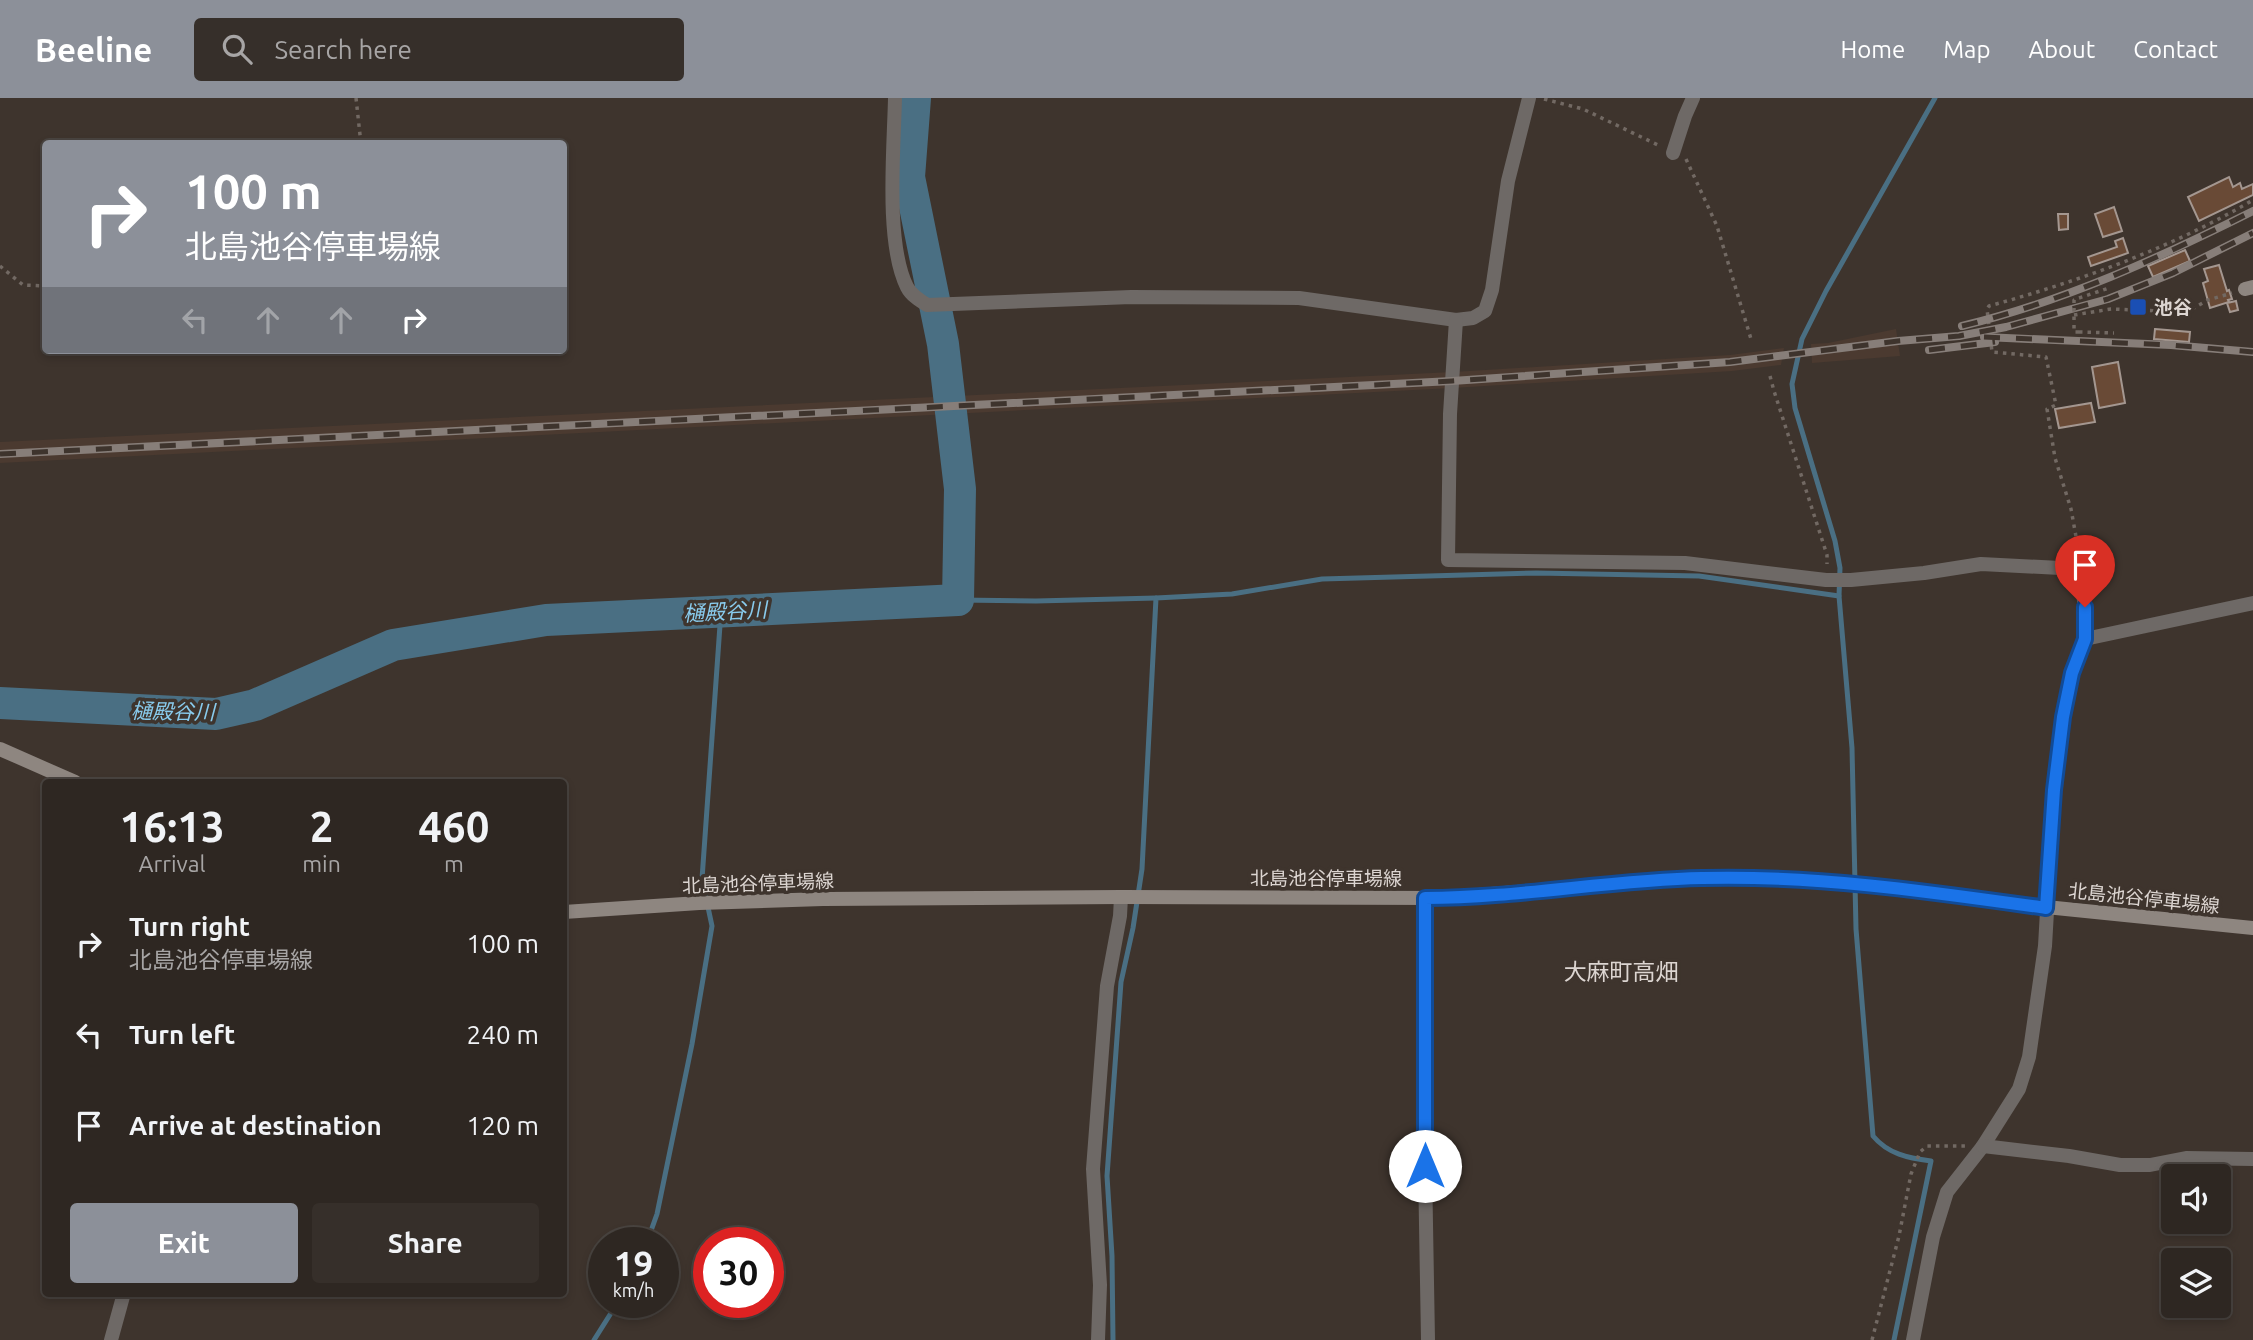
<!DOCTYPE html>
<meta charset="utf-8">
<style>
:root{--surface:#2e2722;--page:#362f2a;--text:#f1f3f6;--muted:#a7a5a5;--line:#494440;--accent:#8c9099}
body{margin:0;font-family:Ubuntu,"Noto Sans JP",sans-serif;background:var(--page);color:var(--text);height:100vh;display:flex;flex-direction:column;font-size:26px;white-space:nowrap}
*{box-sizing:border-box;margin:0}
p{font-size:23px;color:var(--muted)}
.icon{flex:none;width:38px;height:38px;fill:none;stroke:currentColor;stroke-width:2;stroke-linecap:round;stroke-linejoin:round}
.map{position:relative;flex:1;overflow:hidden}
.sheet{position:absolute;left:42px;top:681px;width:525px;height:518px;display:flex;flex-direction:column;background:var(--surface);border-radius:7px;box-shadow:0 4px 10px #0003,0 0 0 2px var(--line)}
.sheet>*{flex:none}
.top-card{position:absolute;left:42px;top:42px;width:525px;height:214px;border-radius:7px;box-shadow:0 4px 10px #0003,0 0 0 2px var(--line);background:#8c9099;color:#fff;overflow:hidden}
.controls{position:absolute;left:2161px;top:1066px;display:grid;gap:14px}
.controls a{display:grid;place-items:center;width:70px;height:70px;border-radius:7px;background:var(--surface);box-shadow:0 4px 10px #0003,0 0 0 2px var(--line);font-size:35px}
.speed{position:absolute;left:588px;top:1129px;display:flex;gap:14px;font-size:35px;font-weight:700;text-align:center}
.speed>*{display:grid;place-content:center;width:91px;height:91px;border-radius:50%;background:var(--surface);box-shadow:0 4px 10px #0003,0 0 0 2px var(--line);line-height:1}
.speed small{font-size:18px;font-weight:400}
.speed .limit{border:10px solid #d22;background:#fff;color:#111}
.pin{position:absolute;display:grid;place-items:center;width:60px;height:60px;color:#fff;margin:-72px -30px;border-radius:50% 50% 50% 0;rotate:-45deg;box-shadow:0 0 7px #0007}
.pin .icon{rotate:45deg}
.me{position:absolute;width:77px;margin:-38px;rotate:0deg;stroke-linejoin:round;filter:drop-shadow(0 0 5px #0008)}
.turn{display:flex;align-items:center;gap:24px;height:147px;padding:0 28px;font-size:32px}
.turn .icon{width:91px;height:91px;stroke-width:2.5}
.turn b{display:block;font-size:49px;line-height:60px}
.lanes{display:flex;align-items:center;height:66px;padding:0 28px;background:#0003;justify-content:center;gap:35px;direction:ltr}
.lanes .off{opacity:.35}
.eta{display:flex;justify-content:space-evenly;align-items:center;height:119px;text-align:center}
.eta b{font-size:42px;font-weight:700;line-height:49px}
.action{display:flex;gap:14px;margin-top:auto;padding:14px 28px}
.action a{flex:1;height:80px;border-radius:7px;background:var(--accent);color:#fff;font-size:28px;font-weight:700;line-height:80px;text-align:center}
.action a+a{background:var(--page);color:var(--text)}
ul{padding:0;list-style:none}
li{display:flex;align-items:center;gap:21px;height:91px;padding:0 28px}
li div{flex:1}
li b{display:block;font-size:26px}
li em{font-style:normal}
header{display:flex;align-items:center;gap:42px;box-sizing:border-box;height:98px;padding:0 35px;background:var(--accent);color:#fff}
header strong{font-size:33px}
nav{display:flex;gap:38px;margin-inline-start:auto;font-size:24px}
.search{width:490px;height:63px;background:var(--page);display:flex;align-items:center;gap:18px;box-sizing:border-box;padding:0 24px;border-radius:7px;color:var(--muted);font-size:26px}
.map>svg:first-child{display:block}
.built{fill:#4b3a30}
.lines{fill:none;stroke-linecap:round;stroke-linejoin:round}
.stream{stroke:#4a6f83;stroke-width:5}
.river{stroke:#4a6f83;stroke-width:32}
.building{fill:#694a36;stroke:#a49790;stroke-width:2}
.path{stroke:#726963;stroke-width:3.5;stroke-dasharray:3.5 5;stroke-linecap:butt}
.minor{stroke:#6e6966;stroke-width:14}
.secondary{stroke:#8e8680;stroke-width:14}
.rail-casing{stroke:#877e79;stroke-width:8}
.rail{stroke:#3e342d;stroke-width:5;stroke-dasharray:16;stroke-linecap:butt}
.path-bridge{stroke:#726963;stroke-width:3.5;stroke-dasharray:3.5 5;stroke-linecap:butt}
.route-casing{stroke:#114b97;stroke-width:18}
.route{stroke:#1a73e8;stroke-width:12}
.transit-dot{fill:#1a4fb4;stroke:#3e342d;stroke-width:2.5}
.labels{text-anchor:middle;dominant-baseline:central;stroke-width:7;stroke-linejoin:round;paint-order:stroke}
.poi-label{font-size:19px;font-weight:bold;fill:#dcd5d1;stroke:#3e342d;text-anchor:start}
.street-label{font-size:19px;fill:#dcd5d1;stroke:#3e342d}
.water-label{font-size:21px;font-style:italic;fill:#89cbed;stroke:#3e342d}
.quarter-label{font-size:23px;fill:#dcd5d1;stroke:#3e342d}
</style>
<header>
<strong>Beeline</strong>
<div class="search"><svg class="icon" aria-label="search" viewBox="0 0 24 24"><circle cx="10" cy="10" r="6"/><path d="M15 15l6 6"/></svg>Search here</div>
<nav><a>Home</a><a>Map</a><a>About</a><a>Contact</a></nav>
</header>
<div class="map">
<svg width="2253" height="1242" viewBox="0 0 2253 1242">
<rect width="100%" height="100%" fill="#3e342d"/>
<g class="built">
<polygon points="1896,231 1900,258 1812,265 1811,246 1828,245"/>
<polygon points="1784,250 1781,267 1732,273 1452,290 0,365 0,344 1453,274 1730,257"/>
</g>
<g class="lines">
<g class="stream">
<polyline points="958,502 1036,503 1156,500"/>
<polyline points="647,1144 657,1116 692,946 712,828 702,781 721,513"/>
<polyline points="594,1242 618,1204"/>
<polyline points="1113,1242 1112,1158 1107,1078 1121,884 1133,830 1142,771 1156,500 1232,496 1322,481 1536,475 1699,478 1839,498"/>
<path d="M1894,1242l37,-179c-23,-3 -43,-7 -58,-25l-17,-207 -4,-181 -13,-152 1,-28 -5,-27 -40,-133 -3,-24 10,-45 24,-48 109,-193"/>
</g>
<polyline class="river" points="0,605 216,616 255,607 393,547 546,522 958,502 960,391 943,246 909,79 915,0"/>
</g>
<g class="building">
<polygon points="2229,79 2233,89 2240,85 2242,91 2253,86 2253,97 2199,123 2188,99"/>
<polygon points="2114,109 2122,133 2103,139 2095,116"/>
<polygon points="2058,116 2068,116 2068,131 2059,132"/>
<polygon points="2123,140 2128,155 2091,168 2088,159 2117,149 2115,143"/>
<polygon points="2185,152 2190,163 2153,179 2148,168"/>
<polygon points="2219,167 2227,193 2229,192 2232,201 2228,202 2229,204 2210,210 2203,185 2208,183 2204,171"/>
<polygon points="2236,203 2238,212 2230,214 2227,205"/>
<polygon points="2155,231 2190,234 2189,244 2154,241"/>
<polygon points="2118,264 2125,305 2099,310 2092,269"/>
<polygon points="2091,305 2095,324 2059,330 2055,311"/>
</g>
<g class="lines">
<g class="path">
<polyline points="356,0 361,46"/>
<polyline points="1544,1 1583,11 1660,48"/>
<polyline points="1686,61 1717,128 1751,241"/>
<polyline points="0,168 23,187 46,188"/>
<polyline points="2079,200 2109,190"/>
<polyline points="2074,217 2111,211 2187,214 2208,202 2232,195"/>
<polyline points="2079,234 2114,235"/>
<polyline points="1770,278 1774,293 1827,457 1827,466"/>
<path d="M2079,455l-8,-44 -16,-51 -8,-49 9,-4 -10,-48 -54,-5 -5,-43 2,-3c91,-25 182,-58 264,-106"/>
<polyline points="1872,1242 1899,1138 1911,1076 1920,1054 1927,1048 1966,1048"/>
</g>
<g class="minor">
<path d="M895,0c-1,50 -10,145 12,189 4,8 12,13 20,18l204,-8 168,1 157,22 17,-2 12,-7 7,-21 16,-109 21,-83"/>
<polyline points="1673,55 1685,18 1693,0"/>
<polyline points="1456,222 1450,316 1448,462 1685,465 1826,482 1851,482 1924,475 1981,466 2079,471 2085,509 2085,541 2072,575 2063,619 2054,692 2045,848 2029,959 2019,991 1983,1048 1947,1094 1933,1139 1913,1242"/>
<polyline points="2085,541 2253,505"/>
<polyline points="1425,800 1425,1068 1428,1242"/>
<polyline points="1983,1048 2069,1058 2120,1067 2150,1067 2186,1060 2253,1061"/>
<polyline points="111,1242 124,1195"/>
<polyline points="1098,1242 1100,1187 1093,1071 1107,888 1120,818 1121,799"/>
</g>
<g class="secondary">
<polyline points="2245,191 2253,189"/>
<polyline points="0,651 75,684"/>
<polyline points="564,814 699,805 823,801 1121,799 1440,800 1700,780 1758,780 1859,785 2046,809 2253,830"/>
</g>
<g class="rail-casing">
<g id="rail">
<path d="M1962,228c103,-25 197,-68 291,-115"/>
<polyline points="1984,239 2171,247 2253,254"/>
<polyline points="1929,252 1995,244"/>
<polyline points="0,356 1452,283 1730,264 1898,243 1959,238 2006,229 2108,201 2173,175 2253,135"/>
</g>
</g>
<use href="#rail" class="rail"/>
<polyline class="path-bridge" points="2079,234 2074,234 2074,202 2079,200"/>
</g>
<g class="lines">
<g class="route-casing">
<path id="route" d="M1425,1068v-268c93,0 184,-18 277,-20 115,-3 230,14 344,30l8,-118 9,-73 9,-44 13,-34v-32"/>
</g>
<use href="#route" class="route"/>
</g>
<rect class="transit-dot" x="2129" y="200" width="18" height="18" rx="3.5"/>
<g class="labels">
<g class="poi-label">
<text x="2154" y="209">池谷</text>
</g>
<g class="street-label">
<text x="1326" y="780">北島池谷停車場線</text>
<text transform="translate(758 785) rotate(-2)">北島池谷停車場線</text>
<text transform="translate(2144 800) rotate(6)">北島池谷停車場線</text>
</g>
<g class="water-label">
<text transform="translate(725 513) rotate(-3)">樋殿谷川</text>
<text transform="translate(173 613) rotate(1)">樋殿谷川</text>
</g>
<g class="quarter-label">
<text x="1621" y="873">大麻町高畑</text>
</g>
</g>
</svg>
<div class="controls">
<a><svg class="icon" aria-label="sound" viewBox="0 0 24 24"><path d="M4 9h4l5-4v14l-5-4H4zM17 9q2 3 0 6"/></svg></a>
<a><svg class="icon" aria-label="layers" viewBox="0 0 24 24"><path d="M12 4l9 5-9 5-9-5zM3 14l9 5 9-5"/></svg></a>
</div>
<div class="speed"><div>19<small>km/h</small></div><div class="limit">30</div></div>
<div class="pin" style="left:2085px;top:509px;background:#d93025"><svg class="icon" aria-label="arrive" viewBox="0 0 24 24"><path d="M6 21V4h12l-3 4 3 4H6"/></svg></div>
<svg class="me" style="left:1425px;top:1068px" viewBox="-20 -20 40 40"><circle r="19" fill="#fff"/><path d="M0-13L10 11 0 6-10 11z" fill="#1a73e8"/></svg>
<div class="top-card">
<div class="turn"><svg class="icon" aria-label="right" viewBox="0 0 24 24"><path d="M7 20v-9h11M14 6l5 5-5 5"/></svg><div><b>100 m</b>北島池谷停車場線</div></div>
<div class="lanes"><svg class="icon off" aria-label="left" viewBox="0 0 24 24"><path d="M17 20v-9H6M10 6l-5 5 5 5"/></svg><svg class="icon off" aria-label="ahead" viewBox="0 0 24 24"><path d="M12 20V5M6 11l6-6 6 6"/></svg><svg class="icon off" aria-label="ahead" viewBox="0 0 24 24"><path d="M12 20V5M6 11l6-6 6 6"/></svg><svg class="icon" aria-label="right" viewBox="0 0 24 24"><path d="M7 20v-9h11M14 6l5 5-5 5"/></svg></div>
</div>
<section class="sheet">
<div class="eta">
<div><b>16:13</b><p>Arrival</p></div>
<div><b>2</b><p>min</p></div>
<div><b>460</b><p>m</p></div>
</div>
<ul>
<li><svg class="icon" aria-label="right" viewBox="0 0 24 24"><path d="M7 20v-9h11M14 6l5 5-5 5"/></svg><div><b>Turn right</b><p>北島池谷停車場線</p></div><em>100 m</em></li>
<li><svg class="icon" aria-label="left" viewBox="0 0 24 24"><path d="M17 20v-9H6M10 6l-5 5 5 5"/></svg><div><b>Turn left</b></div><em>240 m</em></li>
<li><svg class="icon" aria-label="arrive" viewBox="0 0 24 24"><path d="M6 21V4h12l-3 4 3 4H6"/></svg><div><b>Arrive at destination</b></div><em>120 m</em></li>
</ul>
<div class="action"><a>Exit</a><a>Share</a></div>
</section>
</div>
